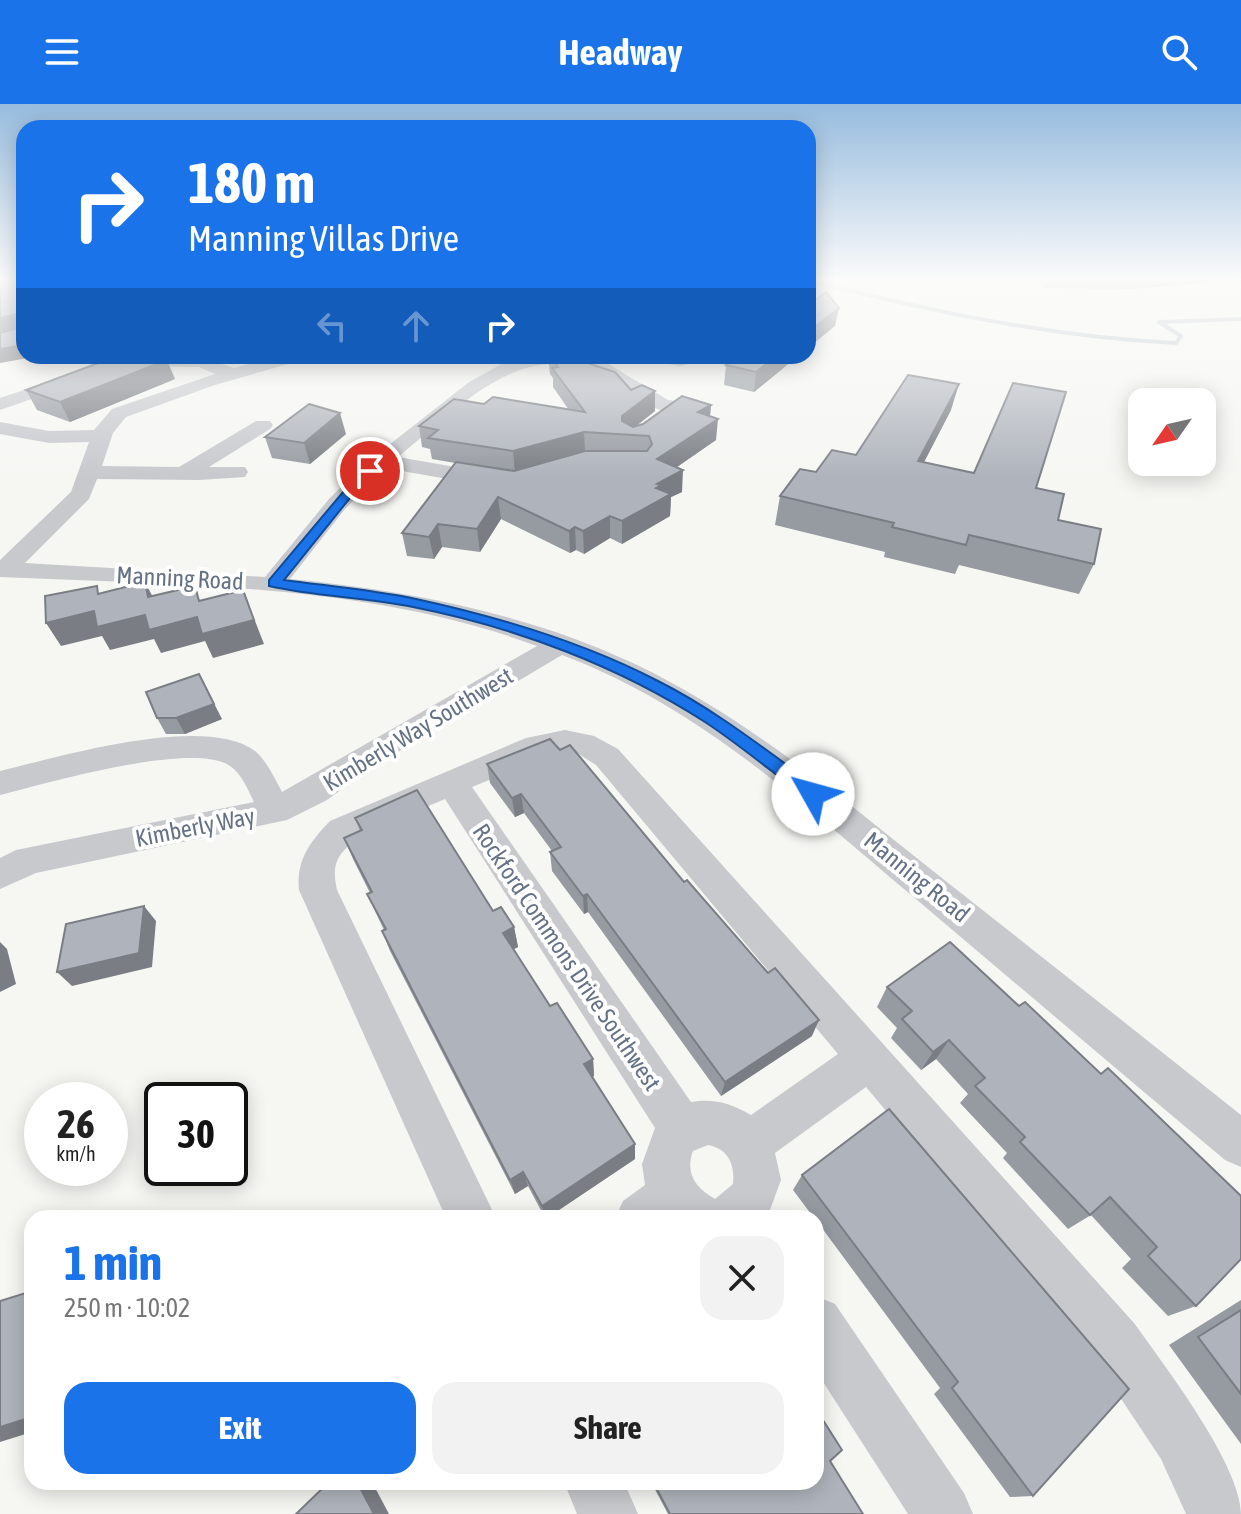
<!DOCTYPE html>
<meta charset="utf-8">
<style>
:root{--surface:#fff;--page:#f2f2f2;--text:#222;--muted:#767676;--accent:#1a73e8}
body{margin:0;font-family:"Asap Condensed",sans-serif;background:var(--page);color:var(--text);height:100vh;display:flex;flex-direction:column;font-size:30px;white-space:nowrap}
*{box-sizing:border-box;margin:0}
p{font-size:26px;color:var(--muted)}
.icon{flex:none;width:44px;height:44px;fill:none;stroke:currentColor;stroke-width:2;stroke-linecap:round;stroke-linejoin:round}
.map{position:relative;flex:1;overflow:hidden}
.sheet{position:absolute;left:24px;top:1106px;width:800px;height:280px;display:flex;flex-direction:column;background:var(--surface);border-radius:24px;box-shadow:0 4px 20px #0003}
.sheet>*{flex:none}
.banner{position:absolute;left:16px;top:16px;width:800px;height:244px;border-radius:24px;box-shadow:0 4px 20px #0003;background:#1a73e8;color:#fff;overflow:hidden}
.needle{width:52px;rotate:236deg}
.tools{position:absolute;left:1128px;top:284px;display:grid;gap:16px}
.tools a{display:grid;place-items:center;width:88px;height:88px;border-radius:16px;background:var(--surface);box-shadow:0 4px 20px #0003;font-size:40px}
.speed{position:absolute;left:24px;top:978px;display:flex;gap:16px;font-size:40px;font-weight:700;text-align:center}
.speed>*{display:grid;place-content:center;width:104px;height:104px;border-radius:50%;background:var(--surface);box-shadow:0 4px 20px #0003;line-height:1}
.speed small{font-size:20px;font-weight:400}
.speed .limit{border:4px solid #111;border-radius:12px;background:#fff;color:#111}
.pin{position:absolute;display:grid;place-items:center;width:68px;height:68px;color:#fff;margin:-34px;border:4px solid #fff;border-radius:50%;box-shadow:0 2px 8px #0007}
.me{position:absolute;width:88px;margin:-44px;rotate:308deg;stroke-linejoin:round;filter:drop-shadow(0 0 6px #0008)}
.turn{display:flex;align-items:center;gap:28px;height:168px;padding:0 40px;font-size:36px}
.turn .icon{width:104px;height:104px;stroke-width:2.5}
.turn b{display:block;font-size:56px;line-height:68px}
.lanes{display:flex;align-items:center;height:76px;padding:0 40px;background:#0003;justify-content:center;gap:40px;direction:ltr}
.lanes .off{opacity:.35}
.round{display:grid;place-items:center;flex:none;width:84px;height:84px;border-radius:24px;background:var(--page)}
.head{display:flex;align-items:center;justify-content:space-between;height:136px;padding:0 40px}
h1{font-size:48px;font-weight:700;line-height:60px;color:var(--accent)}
.cta{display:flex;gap:16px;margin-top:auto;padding:16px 40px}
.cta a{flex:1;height:92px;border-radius:24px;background:var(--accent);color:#fff;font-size:32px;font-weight:700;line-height:92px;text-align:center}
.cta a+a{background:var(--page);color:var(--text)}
header{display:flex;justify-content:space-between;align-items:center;height:104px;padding:0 40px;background:var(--accent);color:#fff;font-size:36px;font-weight:700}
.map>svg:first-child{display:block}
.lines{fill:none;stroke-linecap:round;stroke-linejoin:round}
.stream{stroke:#bfc8cf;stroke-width:4}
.street{fill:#c7c9cd;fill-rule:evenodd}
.wall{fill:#969ba2}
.shaded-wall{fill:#7a7e84}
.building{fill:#afb4bc;stroke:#7a7e84;stroke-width:2}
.route{fill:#1a73e8;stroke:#114b97;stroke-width:2}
.labels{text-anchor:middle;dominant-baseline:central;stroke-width:8;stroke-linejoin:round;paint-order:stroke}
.street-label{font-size:24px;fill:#657285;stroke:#fff}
</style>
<header><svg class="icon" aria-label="menu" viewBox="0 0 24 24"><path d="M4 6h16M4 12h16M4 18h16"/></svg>Headway<svg class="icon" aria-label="search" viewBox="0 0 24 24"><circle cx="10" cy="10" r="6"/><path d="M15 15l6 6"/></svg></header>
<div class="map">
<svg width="1241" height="1410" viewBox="0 0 1241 1410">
<rect width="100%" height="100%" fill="#f6f7f3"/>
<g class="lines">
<path class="stream" d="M808,176c120,31 244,57 368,63l5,-7 -22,-14 82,-3"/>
<g class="street">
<path d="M277,252h28l-3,4 -87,25 -89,32 -13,16 -11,33 77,1 77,-46h14l3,4 -3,4 -61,38h36l3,5 -3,5 -46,3 -102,-1 -8,20 -64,64 240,14 64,-78 32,-32 108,-85 40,-22 15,-4 63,1 20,6 61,37 27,3 3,4 -3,4c-29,7 -52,-7 -74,-23 -88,-65 -157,16 -223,69l103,18 3,5 -3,5 -8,2 -108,-19 -40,41 -55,70c116,11 240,35 345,85 109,52 200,129 293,203 104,82 209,165 313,248v52l-16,-7c-105,-88 -210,-177 -315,-266 -108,-91 -214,-189 -348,-239l-191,113 -44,32 -40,20 -251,53 -36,16v-31l16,-8 238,-48c-6,-12 -12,-28 -24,-36 -37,-26 -185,18 -230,29v-24c58,-14 205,-58 255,-20 12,10 20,28 27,41l255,-146c-170,-63 -359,-61 -537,-69v-17l71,-68 18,-50 -40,1 -49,-9v-12l49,9 45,-1 18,-21 103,-35 -16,-7 -82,-1 -3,-4 3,-4 6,-1h78l33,11z"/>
<polygon points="643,252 709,252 706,256 680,262 646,256"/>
<polygon points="72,270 81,275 78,279 0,306 0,294"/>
<path d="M565,626l29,6 24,13 516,574c30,42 107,142 107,191h-55l-25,-55 -65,-98 -230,-274 -91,66 6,27 -14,38h-152l8,-17 22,-16 -3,-21 13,-36 -210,-329c-29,13 -93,32 -107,60 -5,10 -3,21 -1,31l159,328h-50l-147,-328c-3,-30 11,-48 31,-69l196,-83zM556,649h21l19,12 242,289 -87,61c-20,-12 -38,-17 -60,-13l-219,-315zM708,1041c21,4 27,20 25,39l-18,15c-20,-11 -30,-26 -22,-48z"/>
<polygon points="816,1192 835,1200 964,1389 973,1410 908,1410 816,1267"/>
<polygon points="564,1378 624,1378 638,1410 577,1410"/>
</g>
</g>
<g class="wall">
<polygon points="1039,176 1241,176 1241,179 1232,177 1129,185 1045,184"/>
<polygon points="548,252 584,252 590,260 631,286 655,307 636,322 711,301 710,312 716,336 676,363 682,388 671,393 670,412 622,440 610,434 584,450 576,446 570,449 501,415 480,448 442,443 434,455 407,452 402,429 455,359 432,355 430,345 422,343 419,322 569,306 553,283 553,274 550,270"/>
<polygon points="798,252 754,288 724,281 726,261"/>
<polygon points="175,275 70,318 37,306 26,286"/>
<polygon points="951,306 924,358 1036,384 1058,416 1094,460 1079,490 959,461 955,470 884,453 885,448 775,421 780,392 856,351"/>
<polygon points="346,330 310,360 272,354 265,333"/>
<polygon points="146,588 222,615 185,630 166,630 157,614"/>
<polygon points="487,660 812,932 721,992 588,808 584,810 552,767 550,748 552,747 524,709 515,713 490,679"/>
<polygon points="355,714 493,807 514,823 518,843 513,845 550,902 593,955 594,972 592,973 635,1055 547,1114 545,1114 528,1082 515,1090 390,847 382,827 384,826 367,790 370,789 353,755 344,734 360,727"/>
<polygon points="887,883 1019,902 1196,1202 1168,1212 1122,1164 1131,1155 1091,1111 1068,1125 1003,1054 1007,1049 960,999 968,990 936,955 921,966 891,934 897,924 877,903"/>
<polygon points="889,1005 1033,1392 1010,1393 934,1290 940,1284 816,1116 816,1114 814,1114 793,1086 802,1071"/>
<polygon points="1241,1196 1241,1340 1169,1241"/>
<polygon points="830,1357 863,1410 668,1410 651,1378 816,1378"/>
</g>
<g class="shaded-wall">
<polygon points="1132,176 1232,176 1129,185"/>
<polygon points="839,204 835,222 808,244 808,228"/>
<polygon points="17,210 23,222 0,228 0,214"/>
<polygon points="24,241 24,252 39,252 0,259 0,245"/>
<polygon points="776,252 798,252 754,288 756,268"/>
<polygon points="167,256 175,275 70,318 60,298"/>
<polygon points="959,280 951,306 910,385 918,357"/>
<polygon points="655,287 655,307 625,331 622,312"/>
<polygon points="711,301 709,321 718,315 716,336 657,377 657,355 698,308"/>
<polygon points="340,309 346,330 310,360 304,339"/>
<polygon points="584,328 585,349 515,369 513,347"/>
<polygon points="683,366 682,388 671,393 670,412 622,440 622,417 657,380"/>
<polygon points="498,393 501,415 480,448 477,425"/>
<polygon points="610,412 610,434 584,450 583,427"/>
<polygon points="438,420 442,443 434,455 429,433"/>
<polygon points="575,423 576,446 570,449 569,427"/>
<polygon points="145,478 157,501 148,493"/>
<polygon points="243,486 264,540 213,554 205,537 161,549 154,535 110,546 102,532 61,542 46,519 94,507 145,511"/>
<polygon points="199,570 222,615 185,630 176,614"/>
<polygon points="521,690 524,709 515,713 512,694"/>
<polygon points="587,790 588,808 584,810 583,792"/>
<polygon points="144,802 156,817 152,863 72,882 57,868"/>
<polygon points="514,823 518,843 507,849 503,829"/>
<polygon points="0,838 7,845 16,880 0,888"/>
<polygon points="819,916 812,932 721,992 725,978"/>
<polygon points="949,936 936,955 921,966 933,948"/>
<polygon points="593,955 594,972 585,977 584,960"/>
<polygon points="635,1040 635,1055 547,1114 545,1114 542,1102"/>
<polygon points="523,1068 528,1082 515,1090 510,1076"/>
<polygon points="32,1313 32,1328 0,1338 0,1323"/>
<polygon points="357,1378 372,1378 389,1410 374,1410"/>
</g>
<g class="building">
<polygon points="0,176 24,176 24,241 0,245 0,229 21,223 21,213 17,210 0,214"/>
<polygon points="826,188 839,204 808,228 808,201"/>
<polygon points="117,252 155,252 167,256 60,298 26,286"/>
<polygon points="550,252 584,252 590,260 615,268 631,286 642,281 655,287 622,312 622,317 633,323 643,320 682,292 711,301 698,308 718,315 657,355 683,366 657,380 661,381 656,384 671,390 622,417 610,412 583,427 575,423 569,427 498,393 477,425 438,420 429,433 402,429 456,358 514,367 585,347 647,347 652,340 649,332 584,328 513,347 428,334 438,326 419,322 454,295 484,300 493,293 585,308 552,264 558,263"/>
<polygon points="738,252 776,252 756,268 726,261"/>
<polygon points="908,271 959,280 918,357 974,369 1013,279 1066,288 1036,384 1064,390 1058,416 1101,425 1094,460 969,431 966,441 892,423 894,419 780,392 800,365 816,368 832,346 856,351"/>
<polygon points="309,300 340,309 304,339 265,333"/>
<polygon points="145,478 148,493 195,482 199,497 243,486 254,516 202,530 197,513 149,526 145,511 97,523 94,507 46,519 45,492 97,482 98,490"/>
<polygon points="199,570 214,600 176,614 157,614 146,588"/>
<polygon points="550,635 560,646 570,641 684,778 687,776 768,869 775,864 819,916 725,978 587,790 583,792 550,748 561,743 521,690 512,694 487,660"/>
<polygon points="417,686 493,807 501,803 514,823 503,829 550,902 557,899 593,955 584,960 635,1040 542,1102 523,1068 510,1076 382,827 386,825 367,790 372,788 344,734 362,726 355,714"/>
<polygon points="144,802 139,849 57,868 66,820"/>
<polygon points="950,838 1019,902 1025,898 1101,970 1108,964 1241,1092 1241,1155 1196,1202 1148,1152 1157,1143 1110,1093 1090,1111 1020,1038 1025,1033 975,982 985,974 949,936 933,948 902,915 912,907 887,883"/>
<polygon points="889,1005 1129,1285 1033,1392 952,1284 958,1278 802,1071"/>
<polygon points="32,1187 32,1313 0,1323 0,1197"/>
<polygon points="1241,1206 1241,1290 1198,1233"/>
<polygon points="816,1305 842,1346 830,1357 863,1410 670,1410 653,1378 816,1378"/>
<polygon points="329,1378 357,1378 374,1410 296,1410"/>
</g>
<linearGradient id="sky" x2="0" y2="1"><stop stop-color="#97bcde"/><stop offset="0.47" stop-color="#fbfbfa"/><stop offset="1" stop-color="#fbfbfa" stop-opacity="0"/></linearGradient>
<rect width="1241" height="374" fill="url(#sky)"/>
<path class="route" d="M366,364l10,3 -14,12 -78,97c44,6 89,10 132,19 83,18 167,43 242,82 58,29 109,70 162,108l2,5 -2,4h-13c-34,-25 -67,-53 -102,-76 -87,-56 -190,-95 -292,-115 -47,-10 -96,-10 -144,-21v-6l85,-101z"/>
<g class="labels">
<g class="street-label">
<text transform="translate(180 474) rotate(3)">Manning Road</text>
<text transform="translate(418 625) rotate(-31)">Kimberly Way Southwest</text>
<text transform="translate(195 723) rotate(-11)">Kimberly Way</text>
<text transform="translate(917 773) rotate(39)">Manning Road</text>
<text transform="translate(567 853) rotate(56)">Rockford Commons Drive Southwest</text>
</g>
</g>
</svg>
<div class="tools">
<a><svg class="needle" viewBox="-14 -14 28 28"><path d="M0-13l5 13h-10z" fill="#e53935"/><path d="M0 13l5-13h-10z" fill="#767676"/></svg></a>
</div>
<div class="speed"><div>26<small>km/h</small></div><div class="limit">30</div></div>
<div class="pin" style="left:370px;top:367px;background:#d93025"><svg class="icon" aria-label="arrive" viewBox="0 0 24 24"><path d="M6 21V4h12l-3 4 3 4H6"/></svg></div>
<svg class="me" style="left:813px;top:690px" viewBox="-20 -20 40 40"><circle r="19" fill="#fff"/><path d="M0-13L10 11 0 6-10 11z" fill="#1a73e8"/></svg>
<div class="banner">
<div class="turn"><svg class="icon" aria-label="right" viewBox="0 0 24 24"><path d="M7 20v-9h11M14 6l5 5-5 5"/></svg><div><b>180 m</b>Manning Villas Drive</div></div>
<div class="lanes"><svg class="icon off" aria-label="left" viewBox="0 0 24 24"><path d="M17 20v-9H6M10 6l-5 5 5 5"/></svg><svg class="icon off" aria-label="ahead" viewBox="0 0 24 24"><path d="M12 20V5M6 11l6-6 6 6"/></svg><svg class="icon" aria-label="right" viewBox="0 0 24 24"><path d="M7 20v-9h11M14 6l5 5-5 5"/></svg></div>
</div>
<section class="sheet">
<div class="head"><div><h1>1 min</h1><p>250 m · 10:02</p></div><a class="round"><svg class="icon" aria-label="close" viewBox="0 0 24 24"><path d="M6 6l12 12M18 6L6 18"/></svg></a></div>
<div class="cta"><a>Exit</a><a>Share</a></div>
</section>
</div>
